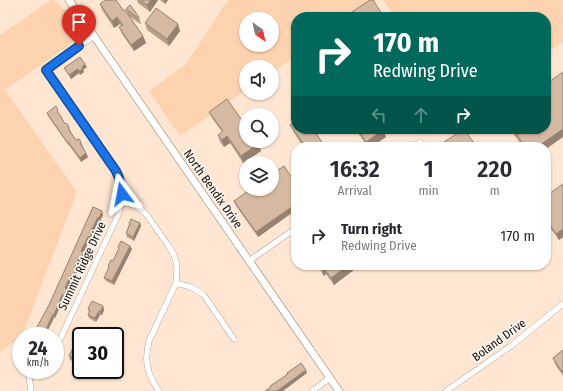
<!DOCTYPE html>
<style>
:root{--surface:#fff;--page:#f2f2f3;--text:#2b2b33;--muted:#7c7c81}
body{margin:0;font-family:"Fira Sans Condensed",sans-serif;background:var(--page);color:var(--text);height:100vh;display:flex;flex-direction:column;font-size:15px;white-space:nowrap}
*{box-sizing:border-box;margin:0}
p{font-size:13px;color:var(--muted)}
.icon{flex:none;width:22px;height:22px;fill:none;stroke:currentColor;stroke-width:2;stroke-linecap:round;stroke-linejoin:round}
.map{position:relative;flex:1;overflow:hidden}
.drawer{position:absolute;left:291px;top:142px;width:260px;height:128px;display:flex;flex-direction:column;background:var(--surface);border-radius:16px;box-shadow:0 1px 3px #0004}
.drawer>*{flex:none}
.top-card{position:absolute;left:291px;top:12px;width:260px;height:122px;border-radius:16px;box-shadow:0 1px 3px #0004;background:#00695c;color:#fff;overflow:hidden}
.needle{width:26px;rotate:146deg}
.buttons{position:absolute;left:239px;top:12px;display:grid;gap:8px}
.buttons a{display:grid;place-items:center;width:40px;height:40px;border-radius:50%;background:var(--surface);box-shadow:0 1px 3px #0004;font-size:20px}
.speed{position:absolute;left:12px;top:327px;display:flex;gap:8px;font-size:20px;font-weight:700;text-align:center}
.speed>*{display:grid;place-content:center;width:52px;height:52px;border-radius:50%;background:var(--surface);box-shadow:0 1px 3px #0004;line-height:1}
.speed small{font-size:10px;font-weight:400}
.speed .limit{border:2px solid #111;border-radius:6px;background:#fff;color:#111}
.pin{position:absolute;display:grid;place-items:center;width:34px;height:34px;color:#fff;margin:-41px -17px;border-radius:50% 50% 50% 0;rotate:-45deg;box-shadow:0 0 4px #0007}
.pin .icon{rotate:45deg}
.me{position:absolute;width:44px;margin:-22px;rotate:347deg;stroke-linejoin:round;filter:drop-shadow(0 0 3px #0008)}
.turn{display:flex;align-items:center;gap:14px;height:84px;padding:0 16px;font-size:18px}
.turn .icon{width:52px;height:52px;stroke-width:2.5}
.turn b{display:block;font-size:28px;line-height:34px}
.lanes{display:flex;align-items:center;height:38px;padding:0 16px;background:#0003;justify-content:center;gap:20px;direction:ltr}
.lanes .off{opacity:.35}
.eta{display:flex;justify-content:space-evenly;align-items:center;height:68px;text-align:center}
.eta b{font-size:24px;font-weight:600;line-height:28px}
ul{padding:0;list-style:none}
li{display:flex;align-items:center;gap:12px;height:52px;padding:0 16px}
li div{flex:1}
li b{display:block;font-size:15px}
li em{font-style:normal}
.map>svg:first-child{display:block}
.green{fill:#fdd2ae;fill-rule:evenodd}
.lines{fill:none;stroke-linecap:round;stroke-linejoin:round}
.minor-casing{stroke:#917761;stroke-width:6}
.tertiary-casing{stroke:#917761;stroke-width:8}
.minor{stroke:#fff;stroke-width:5.5}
.tertiary{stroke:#fff;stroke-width:7}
.wall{fill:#b89f8b}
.shaded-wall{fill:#968271}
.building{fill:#d6b9a2;stroke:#968271}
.route-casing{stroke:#114b97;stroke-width:10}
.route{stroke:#1a73e8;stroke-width:7}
.labels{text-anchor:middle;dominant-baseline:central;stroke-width:3.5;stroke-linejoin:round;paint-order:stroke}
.street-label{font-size:12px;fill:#150c05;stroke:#fdf7f2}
</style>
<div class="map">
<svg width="563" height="391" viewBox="0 0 563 391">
<rect width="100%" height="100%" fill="#fee6d2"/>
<g class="green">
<polygon points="51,0 54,0 70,15 83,35 5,90 77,192 22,336 0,352 0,35"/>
<path d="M228,0h149l-25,17h-56v39l-24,16v-5h-26v23l-66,46 -31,-45 37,-27zM246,19h26v26h-26z"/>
<polygon points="383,0 563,0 563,42 546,53 546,17 395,17"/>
</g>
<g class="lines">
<g class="minor-casing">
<g id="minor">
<polyline points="413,147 420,142"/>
<path d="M122,201l11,4 9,5 5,5 21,30 6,10 2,7 1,8 -1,13 -27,58c-5,20 -2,33 10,50"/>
<polyline points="249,261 296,228"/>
<polyline points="176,283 191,287 203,294 234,339"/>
<path d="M55,350l63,-135c6,-15 5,-29 -2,-44l-70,-102 48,-33"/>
<polyline points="17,351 21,358"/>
<polyline points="27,370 29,376 31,391"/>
<polyline points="29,376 40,370"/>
<polyline points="312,391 330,378"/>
<polyline points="446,391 511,346 563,304"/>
</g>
</g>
<g class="tertiary-casing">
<polyline id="tertiary" points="69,0 339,391"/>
</g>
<use href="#minor" class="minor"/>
<use href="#tertiary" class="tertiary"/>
</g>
<g class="wall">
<polygon points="137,0 158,0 150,12 138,3"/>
<polygon points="160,0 168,0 165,4"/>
<polygon points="100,4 123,10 128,14 126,9 139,17 141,24 140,24 129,16 143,36 146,43 134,51 122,34 119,27 121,26 120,24 114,28 102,10"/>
<polygon points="145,23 180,31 169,46 147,30"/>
<polygon points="87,67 83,70 84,72 80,75 79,73 71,79 66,71 64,68"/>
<polygon points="209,112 258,144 261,151 243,163 230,143 224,147 220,142 218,135 222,132 212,118"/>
<polygon points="47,113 60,114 59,114 65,124 69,126 70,130 76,140 81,142 83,146 82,146 86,153 88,157 81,162 69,145 69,146 48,116"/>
<polygon points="290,125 325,147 303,147 293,131"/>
<polygon points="355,129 383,129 386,137 371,147 368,147"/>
<polygon points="510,129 546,129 546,147 523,147"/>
<polygon points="296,184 296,210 258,237 236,206 234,201"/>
<polygon points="563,185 563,237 559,240 546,222 546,196"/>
<polygon points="93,207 102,211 103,215 100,221 99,220 92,235 93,237 91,241 89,240 84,252 85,256 83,260 82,259 76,270 77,273 74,279 73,278 67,290 68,293 65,299 64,298 55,318 54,318 49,305"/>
<polygon points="140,223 141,226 134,241 127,237 126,233 129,225 129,224"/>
<polygon points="118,247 132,249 114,285 106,281 104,278 109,268 108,266 113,261 119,249"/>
<polygon points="317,265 354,265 355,269 334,285 326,274 324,276"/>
<polygon points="103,306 104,310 102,315 100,315 96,322 89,318 88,315 89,312 88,309"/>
<polygon points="81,342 78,363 70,360 69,356 73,347 73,345"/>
<polygon points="563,350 563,376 555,364 553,358"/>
</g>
<g class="shaded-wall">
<polygon points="151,0 158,0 150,12 147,5"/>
<polygon points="164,0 168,0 165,4"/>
<polygon points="117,17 120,24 114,28 112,21"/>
<polygon points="178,24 180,31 169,46 167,39"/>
<polygon points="143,36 146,43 134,51 131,45"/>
<polygon points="85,64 87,67 83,70 84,72 80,75 79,71 82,67"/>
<polygon points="78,69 79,73 71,79 69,75"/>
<polygon points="563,129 563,137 546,149 546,147 537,147"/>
<polygon points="383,130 386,137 371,147 368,147 366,142"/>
<polygon points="227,136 230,143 224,147 222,140"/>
<polygon points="258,144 261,151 243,163 241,156"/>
<polygon points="86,153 88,157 81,162 80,158"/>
<polygon points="296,204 296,210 258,237 256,232"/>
<polygon points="102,211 103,215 100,221 99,218"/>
<polygon points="98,217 99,220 92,235 93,237 91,241 90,237 90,233"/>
<polygon points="140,223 141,226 134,241 133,237"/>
<polygon points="563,229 563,237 559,240 556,234"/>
<polygon points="88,237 89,240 83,254 81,251"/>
<polygon points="130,246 132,249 114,285 112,281"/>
<polygon points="84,252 85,256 83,260 82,256"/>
<polygon points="80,256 82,259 76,270 77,273 74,279 73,276 74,269"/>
<polygon points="349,265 354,265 355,269 334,285 331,278"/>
<polygon points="324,268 326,274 324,276 322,269"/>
<polygon points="71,275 73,278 67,290 68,293 65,299 64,295 65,288"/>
<polygon points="62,295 64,298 55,318 54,315"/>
<polygon points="103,306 104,310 102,315 100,312"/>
<polygon points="99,311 100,315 96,322 95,318"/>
<polygon points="53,314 54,318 45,336 43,336"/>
<polygon points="81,351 81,357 78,363 77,360"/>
<polygon points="306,370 307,373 283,391 277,391"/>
</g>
<g class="building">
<polygon points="105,0 116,0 123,10 125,10 143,36 131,45 119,27 123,25 117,17 112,21 100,4"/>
<polygon points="141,0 151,0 147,5"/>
<polygon points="370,0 373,0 384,17 351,17 349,14"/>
<polygon points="130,5 139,17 138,18 126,9"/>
<polygon points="156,8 178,24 167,39 145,23"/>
<polygon points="80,57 85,64 82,67 83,69 79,71 78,69 69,75 64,68"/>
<polygon points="563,72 563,129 537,147 525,147 513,129 546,129 546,84"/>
<polygon points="227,99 246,126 246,141 256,141 258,144 241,156 227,136 222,140 218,135 223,131 209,112"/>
<polygon points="56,106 58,110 57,111 60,115 65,124 66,123 69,126 68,127 70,132 76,140 79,139 81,142 80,143 86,153 80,158 68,142 67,142 47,113"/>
<polygon points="296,121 296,129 313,129 325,147 306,147 290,125"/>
<polygon points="358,129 383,129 383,130 366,142"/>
<polygon points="464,129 477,147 447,147 444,142"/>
<polygon points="284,166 296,184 296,204 256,232 234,201 251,189 272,189 272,174"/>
<polygon points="563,184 563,229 556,234 546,219 546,196"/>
<polygon points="93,207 102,211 99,218 98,217 90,233 92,233 90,237 88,237 81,251 84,252 82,256 80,256 74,269 76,269 73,276 71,275 65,288 67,289 64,295 62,295 54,315 53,314 43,336 32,336 49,305"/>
<polygon points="131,219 140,223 133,237 126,233 130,224 129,224"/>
<polygon points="121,241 130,246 112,281 104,278 109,267 108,266 111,260 113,261 119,248 118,247"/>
<polygon points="319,265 349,265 331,278 324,268 322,269"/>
<polygon points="92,301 103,306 100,312 99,311 95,318 88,315 90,310 88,309"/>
<polygon points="75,339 81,342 81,351 77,360 69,356 74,346 73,345"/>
<polygon points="563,350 563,371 562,372 553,358"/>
<polygon points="301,363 306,370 277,391 265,391 271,387 270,386 288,374 287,373"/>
</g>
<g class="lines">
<g class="route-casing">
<polyline id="route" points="79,46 46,70 116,171 119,178 122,194"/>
</g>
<use href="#route" class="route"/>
</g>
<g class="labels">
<g class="street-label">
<text transform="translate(213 189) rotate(55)">North Bendix Drive</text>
<text transform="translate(82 266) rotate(-65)">Summit Ridge Drive</text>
<text transform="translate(499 340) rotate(-36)">Boland Drive</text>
</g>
</g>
</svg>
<div class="buttons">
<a><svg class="needle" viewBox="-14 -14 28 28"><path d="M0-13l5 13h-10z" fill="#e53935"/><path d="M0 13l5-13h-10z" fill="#7c7c81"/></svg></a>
<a><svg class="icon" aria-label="sound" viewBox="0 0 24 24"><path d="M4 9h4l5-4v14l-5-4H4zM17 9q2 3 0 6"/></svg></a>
<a><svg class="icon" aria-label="search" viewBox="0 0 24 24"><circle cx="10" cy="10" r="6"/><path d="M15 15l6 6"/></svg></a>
<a><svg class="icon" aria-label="layers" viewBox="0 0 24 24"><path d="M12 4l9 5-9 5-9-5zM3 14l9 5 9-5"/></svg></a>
</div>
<div class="speed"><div>24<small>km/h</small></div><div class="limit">30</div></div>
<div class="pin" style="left:79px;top:46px;background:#d93025"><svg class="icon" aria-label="arrive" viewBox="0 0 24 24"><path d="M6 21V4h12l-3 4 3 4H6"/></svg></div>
<svg class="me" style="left:122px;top:194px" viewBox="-20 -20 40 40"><path d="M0-17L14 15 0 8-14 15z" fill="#1a73e8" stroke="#fff" stroke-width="4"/></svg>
<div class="top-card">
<div class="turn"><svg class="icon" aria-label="right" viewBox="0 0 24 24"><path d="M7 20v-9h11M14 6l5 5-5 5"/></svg><div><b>170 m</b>Redwing Drive</div></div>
<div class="lanes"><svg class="icon off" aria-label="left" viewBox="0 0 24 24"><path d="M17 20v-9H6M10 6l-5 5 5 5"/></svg><svg class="icon off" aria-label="ahead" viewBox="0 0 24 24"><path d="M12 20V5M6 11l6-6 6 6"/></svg><svg class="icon" aria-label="right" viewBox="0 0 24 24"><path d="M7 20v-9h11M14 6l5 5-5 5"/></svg></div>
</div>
<section class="drawer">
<div class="eta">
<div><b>16:32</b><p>Arrival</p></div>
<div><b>1</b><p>min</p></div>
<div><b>220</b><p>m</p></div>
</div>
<ul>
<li><svg class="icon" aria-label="right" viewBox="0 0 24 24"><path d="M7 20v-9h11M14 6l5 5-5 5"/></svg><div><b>Turn right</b><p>Redwing Drive</p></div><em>170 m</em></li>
</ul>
</section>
</div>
